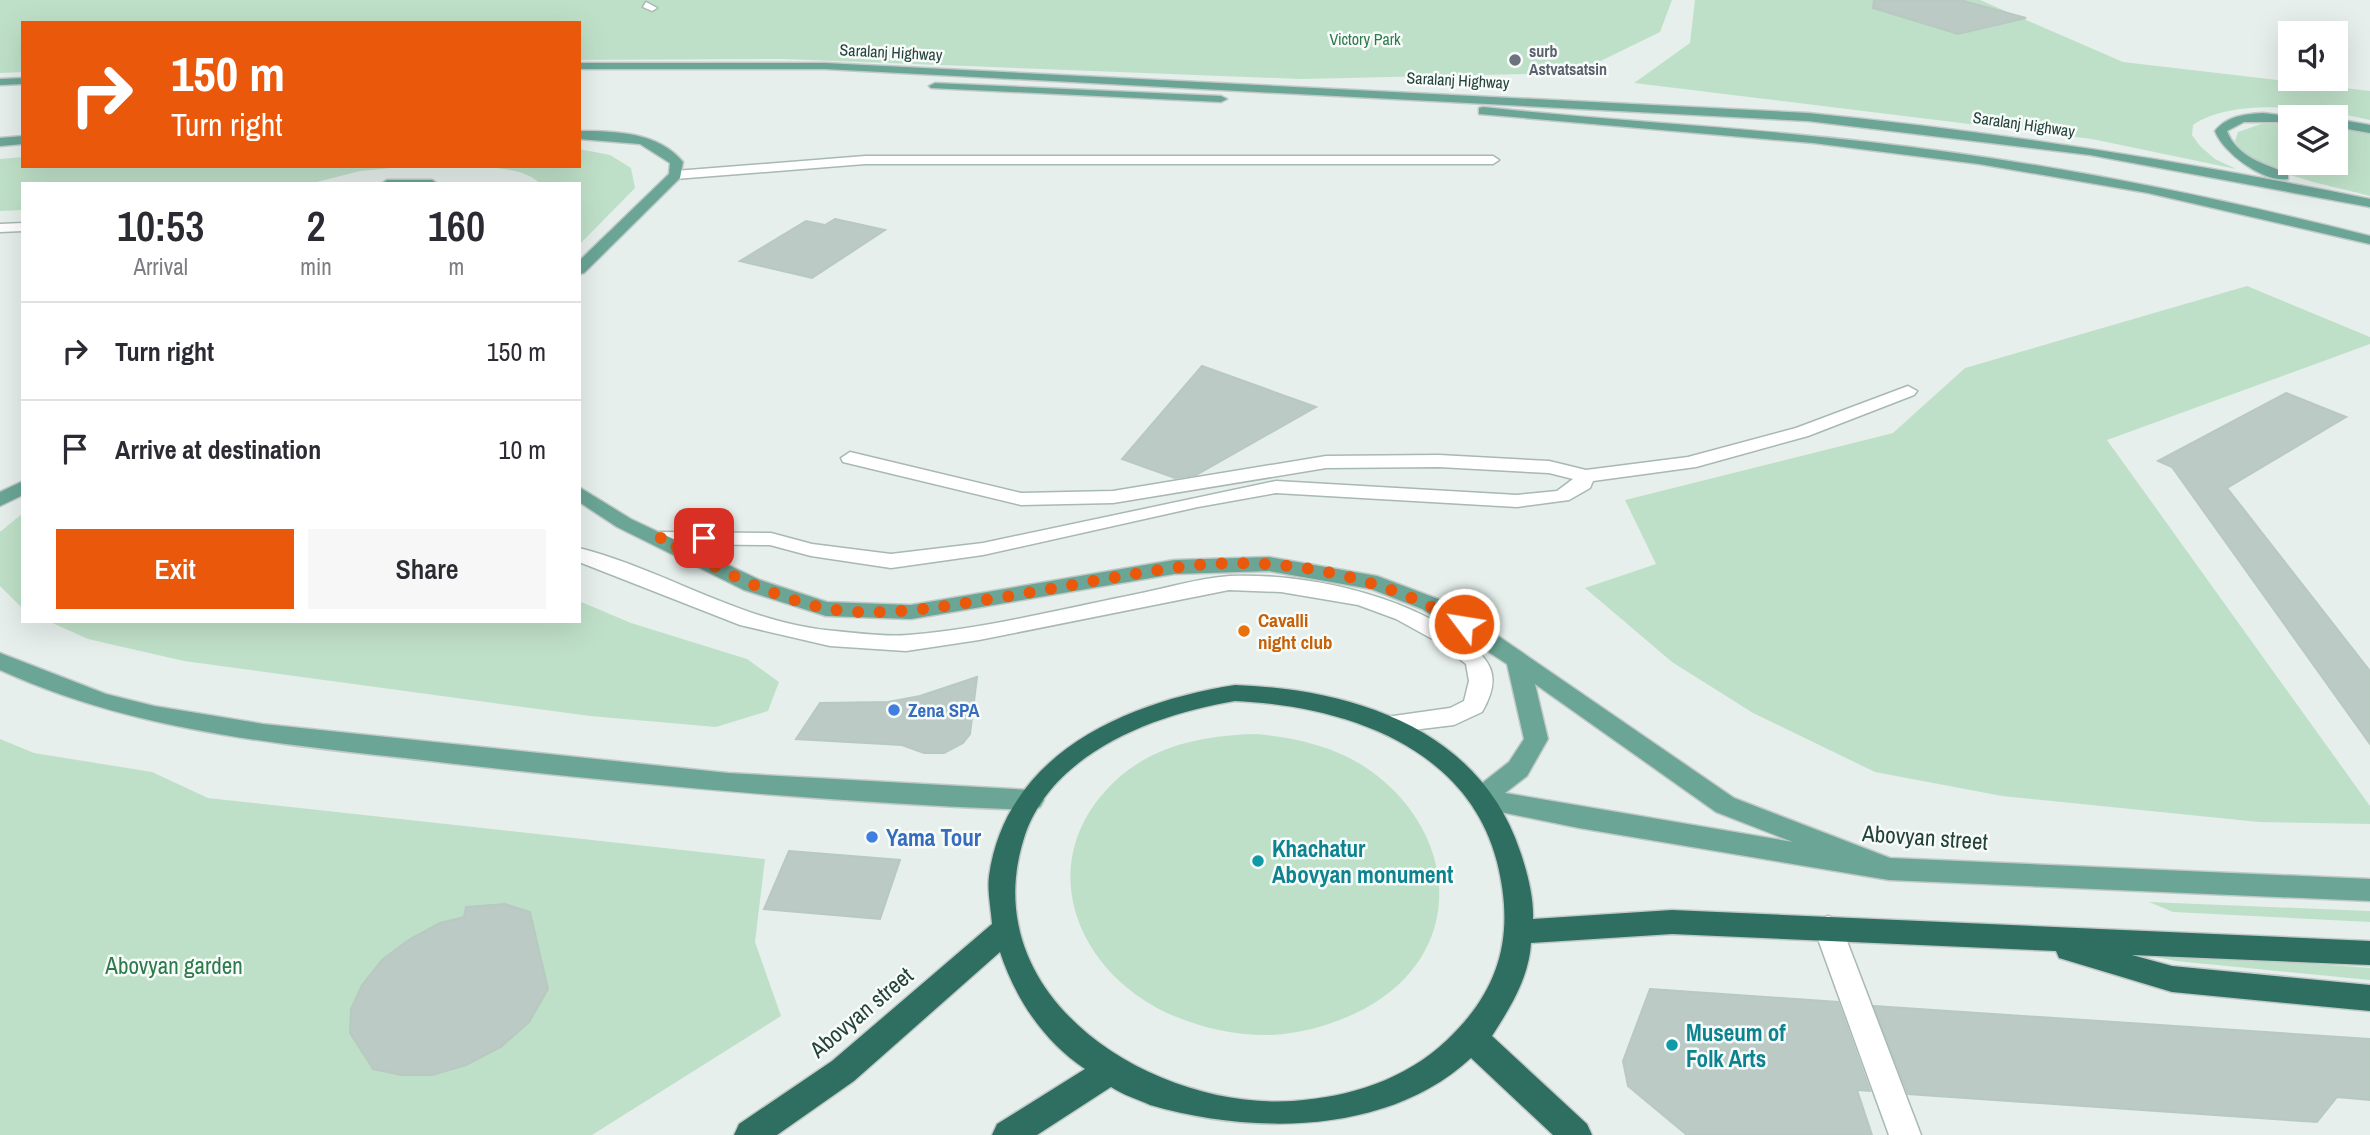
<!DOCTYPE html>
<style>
:root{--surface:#fff;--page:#f7f7f7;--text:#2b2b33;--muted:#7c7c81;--line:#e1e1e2;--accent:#ea580c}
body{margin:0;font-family:"Archivo Narrow",sans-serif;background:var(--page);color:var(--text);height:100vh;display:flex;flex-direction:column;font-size:26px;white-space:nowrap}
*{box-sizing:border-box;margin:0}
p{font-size:23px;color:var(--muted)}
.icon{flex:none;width:38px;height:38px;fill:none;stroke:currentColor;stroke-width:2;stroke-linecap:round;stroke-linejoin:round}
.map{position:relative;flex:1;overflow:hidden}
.panel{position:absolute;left:21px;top:182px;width:560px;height:441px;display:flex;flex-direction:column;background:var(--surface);border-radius:0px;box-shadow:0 7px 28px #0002}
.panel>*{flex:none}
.banner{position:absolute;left:21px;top:21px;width:560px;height:147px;border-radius:0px;box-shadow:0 7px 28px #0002;background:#ea580c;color:#fff;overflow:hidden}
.buttons{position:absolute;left:2278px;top:21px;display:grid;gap:14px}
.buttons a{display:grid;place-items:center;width:70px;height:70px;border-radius:0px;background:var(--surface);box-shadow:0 7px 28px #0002;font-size:35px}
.pin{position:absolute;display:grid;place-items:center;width:60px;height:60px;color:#fff;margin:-30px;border-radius:14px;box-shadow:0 4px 10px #0006}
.me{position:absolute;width:77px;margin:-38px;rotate:301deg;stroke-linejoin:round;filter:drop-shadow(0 0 5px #0008)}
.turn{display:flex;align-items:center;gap:24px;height:147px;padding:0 35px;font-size:32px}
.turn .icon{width:91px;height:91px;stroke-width:2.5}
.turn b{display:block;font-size:49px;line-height:60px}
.eta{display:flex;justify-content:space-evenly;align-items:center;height:119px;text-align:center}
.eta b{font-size:42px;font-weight:600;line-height:49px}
.cta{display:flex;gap:14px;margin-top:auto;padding:14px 35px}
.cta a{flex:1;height:80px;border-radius:0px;background:var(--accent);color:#fff;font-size:28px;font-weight:600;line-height:80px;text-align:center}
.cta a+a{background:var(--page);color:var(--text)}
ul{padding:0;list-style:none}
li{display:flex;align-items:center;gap:21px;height:98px;padding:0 35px;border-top:2px solid var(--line)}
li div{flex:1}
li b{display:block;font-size:26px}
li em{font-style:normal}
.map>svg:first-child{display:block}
.green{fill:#bfe0c8}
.building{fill:#bbcac4;stroke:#b8c9c2;stroke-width:2}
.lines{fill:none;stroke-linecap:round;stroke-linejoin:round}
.minor-casing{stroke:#a8b8b2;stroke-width:3}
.major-casing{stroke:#c2cac8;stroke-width:3}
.highway-casing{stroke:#c2cac8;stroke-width:3}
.minor{fill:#fff;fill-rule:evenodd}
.major{fill:#6aa596;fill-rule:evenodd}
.highway{fill:#2f6f62;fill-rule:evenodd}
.route{stroke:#ea580c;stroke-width:12;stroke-dasharray:0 21.6}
.worship-dot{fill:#6b7280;stroke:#f7fbf9;stroke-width:2.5}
.food-dot{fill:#e8710a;stroke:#f7fbf9;stroke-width:2.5}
.shop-dot{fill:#3f7fe0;stroke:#f7fbf9;stroke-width:2.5}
.culture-dot{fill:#0f9aa8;stroke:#f7fbf9;stroke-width:2.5}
.labels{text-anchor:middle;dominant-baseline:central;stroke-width:5;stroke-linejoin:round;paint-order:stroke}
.far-park-label{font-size:16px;fill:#2d7a4b;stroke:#f7fbf9}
.far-worship-label{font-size:16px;font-weight:bold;fill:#5b616d;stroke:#f7fbf9;text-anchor:start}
.far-street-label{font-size:16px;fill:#24423a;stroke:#f7fbf9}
.food-label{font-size:19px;font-weight:bold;fill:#c56008;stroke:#f7fbf9;text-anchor:start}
.shop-label{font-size:19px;font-weight:bold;fill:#366cbe;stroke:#f7fbf9;text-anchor:start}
.near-shop-label{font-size:23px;font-weight:bold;fill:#366cbe;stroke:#f7fbf9;text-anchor:start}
.near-street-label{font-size:23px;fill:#24423a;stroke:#f7fbf9}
.near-culture-label{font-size:23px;font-weight:bold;fill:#0d838f;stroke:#f7fbf9;text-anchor:start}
.near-park-label{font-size:23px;fill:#2d7a4b;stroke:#f7fbf9}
</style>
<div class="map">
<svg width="2370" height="1135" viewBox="0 0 2370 1135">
<rect width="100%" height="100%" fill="#e6efeb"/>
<g class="green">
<polygon points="0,0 1672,0 1660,32 1576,73 1301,79 782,59 579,60 579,23 23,23 23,72 0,73"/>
<path d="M1695,0h285l143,62 247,29v29c-49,-11 -134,-24 -177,5l-1,10 8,11 15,13 21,10 -144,-30 -458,-56 56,-40z"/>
<path d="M2291,123v40h45v-36l34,6v63c-34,-9 -117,-23 -135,-55l3,-9 23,-8z"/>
<path d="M579,149l31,6 21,13 4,20 -56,57v-61h-38c-20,-18 -52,-16 -77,-18h115z"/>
<polygon points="23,157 23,166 411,166 360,171 309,184 23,184 23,210 0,211 0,159"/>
<polygon points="2247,286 2370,337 2370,344 2107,440 2370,806 2370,824 2259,822 2002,796 1875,772 1753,713 1672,662 1585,588 1656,564 1625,500 1893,433 1965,368"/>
<polygon points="23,513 23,609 0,586 0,532"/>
<polygon points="579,601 631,623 747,659 779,682 768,711 716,727 590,716 184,661 88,639 48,621 579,621"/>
<path d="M1256,734c43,4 85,14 119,40 86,66 89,182 -11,235 -29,15 -59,24 -92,26 -33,1 -67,-6 -98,-19 -97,-41 -144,-153 -60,-234 38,-37 92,-47 142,-48z"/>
<polygon points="0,739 34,753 152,772 208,798 765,859 755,942 781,1016 592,1135 0,1135"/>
<polygon points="2149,902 2370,911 2370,922 2173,912"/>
<polygon points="2116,949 2370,968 2370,980 2176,961"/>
</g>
<g class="building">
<polygon points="1874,0 1960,0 2026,18 1958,34 1873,8"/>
<polygon points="835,219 885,230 812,278 740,261 806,221 825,225"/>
<polygon points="1202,366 1316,407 1196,475 1175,478 1122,459"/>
<polygon points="2286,393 2346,417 2227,488 2370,671 2370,744 2172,467 2158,461"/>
<polygon points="977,677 970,734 963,743 944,753 924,753 902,745 796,739 820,703 888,702 920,696"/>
<polygon points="789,851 900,860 880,919 764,909"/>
<polygon points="505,904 530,912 548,989 529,1022 501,1047 466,1065 432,1075 401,1075 373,1069 350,1033 351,1009 362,985 383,959 410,939 440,923 464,917 466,907"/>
<polygon points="1650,989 1838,1002 1870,1091 1857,1090 1872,1135 1687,1135 1628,1086 1623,1061"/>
<polygon points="1874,1006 2370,1039 2370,1100 2337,1097 2317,1122 1908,1094"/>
</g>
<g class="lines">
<g class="minor-casing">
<g id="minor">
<polygon points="646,2 657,8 652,11 643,7"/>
<polygon points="865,156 1493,156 1499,160 1493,164 865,164 675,179 668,175 675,171"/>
<polygon points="23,223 23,231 0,232 0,224"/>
<polygon points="1908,386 1917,391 1914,395 1808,436 1696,467 1593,481 1590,488 1569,500 1517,507 1276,493 1198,507 983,555 891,568 811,556 770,545 659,544 649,538 659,532 771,533 812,544 891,554 983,543 1276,481 1517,495 1557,491 1573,479 1549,473 1439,467 1326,468 1113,503 1021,505 843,462 841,458 850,452 1021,493 1113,491 1326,456 1439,455 1549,461 1586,470 1688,457 1796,428"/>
<path d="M579,548c87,22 165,76 256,83 23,2 50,6 73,4 75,-6 150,-25 224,-40 32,-6 66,-17 98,-19 75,-3 171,18 231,62 30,21 42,38 21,74l-28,13 -66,8 -9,-3 -3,-6 3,-6 71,-10 14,-7 5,-20 -3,-17 -30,-23 -40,-22 -38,-14 -77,-13 -52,-2 -250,50 -73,11 -76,-5 -90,-21 -161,-63z"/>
<polygon points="1828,916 1838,920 1842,928 1921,1135 1889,1135 1814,928 1818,920"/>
</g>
</g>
<g class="major-casing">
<g id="major">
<path d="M579,63h246l983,50c189,19 376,48 562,86v8l-280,-52 -282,-34 -983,-52h-246z"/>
<polygon points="23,78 23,84 0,85 0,79"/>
<polygon points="935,83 1221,96 1227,99 1221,102 931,88 929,86"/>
<path d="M1483,107c129,14 258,20 386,35 169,19 336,52 501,94v8l-222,-51 -169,-29 -166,-21 -334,-29v-6z"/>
<path d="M2263,113l33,4h-5v5h-47l-17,9c9,25 38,34 61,42v6c-24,4 -65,-26 -73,-48 12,-15 30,-17 48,-18z"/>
<polygon points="2336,119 2370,125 2370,133 2336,127"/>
<path d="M579,131c37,0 79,1 104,31l-3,16 -96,95 -5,1v-13l90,-87 1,-11 -30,-19 -61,-5z"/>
<polygon points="23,136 23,144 0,146 0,138"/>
<polygon points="387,180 432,180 438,184 381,184"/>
<polygon points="23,481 23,495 0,506 0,492"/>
<path d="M579,487l52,32 129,61 67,22 84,3 263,-45 95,-3 108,19 61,23 50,30 246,169 156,60 480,21v22l-481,-21 -310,-52 -98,-20 -9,-3 -4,-7 4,-7 37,-29 15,-23 -17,-75 -85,-55 -51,-20 -102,-18 -95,3 -263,45 -85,-3 -82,-26 -127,-63 -38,-25zM1535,684l181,128 77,30 -288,-49 22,-17 21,-37z"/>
<path d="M0,653l106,41 48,12 109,18 465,49 303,17 9,3 4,7 -4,7 -9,3c-195,-7 -390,-25 -584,-47 -152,-18 -305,-28 -447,-93z"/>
</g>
</g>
<g class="highway-casing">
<path id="highway" d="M1235,685c117,4 244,43 285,166 7,20 14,47 13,68l139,-9 698,31v24l-238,-10 40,11 198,19v26l-198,-19 -103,-31 -10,-3 -3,-7 -384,-17 -141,9c-2,35 -21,65 -39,93l95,88 5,11h-39l-82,-77c-83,77 -217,77 -321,47 -13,-6 -27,-10 -39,-18l-74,48h-45l5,-11 88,-55c-41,-27 -70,-71 -85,-117l-146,129 -77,54h-43l5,-11 93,-63 160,-137c-1,-15 -5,-33 -3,-48 17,-123 138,-174 246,-191zM1235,701c107,5 232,44 262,161 18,72 4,127 -50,178 -42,40 -98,57 -154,61 -141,9 -322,-104 -268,-266 29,-84 132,-121 210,-134z"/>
</g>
<use href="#minor" class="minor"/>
<use href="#major" class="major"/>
<use href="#highway" class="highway"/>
</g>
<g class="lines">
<path class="route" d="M704,538h-45c53,27 107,58 166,70 47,10 111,0 158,-8 63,-9 126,-23 189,-32 100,-15 205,5 292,56"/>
</g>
<circle class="worship-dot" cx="1515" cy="60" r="7"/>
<circle class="food-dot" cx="1244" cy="631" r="7"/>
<g class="shop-dot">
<circle cx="894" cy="710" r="7"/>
<circle cx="872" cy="837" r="7"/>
</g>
<g class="culture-dot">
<circle cx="1258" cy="861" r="7"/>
<circle cx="1672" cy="1045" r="7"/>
</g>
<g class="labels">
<g class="far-park-label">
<text x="1365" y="39">Victory Park</text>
</g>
<g class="far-worship-label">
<text x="1529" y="51">surb<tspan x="1529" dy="18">Astvatsatsin</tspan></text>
</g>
<g class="far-street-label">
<text transform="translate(891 52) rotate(3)">Saralanj Highway</text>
<text transform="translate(1458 80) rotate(3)">Saralanj Highway</text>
<text transform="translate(2024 124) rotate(8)">Saralanj Highway</text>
</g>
<g class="food-label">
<text x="1258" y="620">Cavalli<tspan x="1258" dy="22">night club</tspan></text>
</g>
<g class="shop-label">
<text x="908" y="710">Zena SPA</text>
</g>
<g class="near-shop-label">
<text x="886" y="837">Yama Tour</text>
</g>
<g class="near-street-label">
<text transform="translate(1925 837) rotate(4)">Abovyan street</text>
<text transform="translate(861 1012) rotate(-40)">Abovyan street</text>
</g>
<g class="near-culture-label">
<text x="1272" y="848">Khachatur<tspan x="1272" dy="26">Abovyan monument</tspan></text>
<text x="1686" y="1032">Museum of<tspan x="1686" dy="26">Folk Arts</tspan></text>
</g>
<g class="near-park-label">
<text x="174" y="965">Abovyan garden</text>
</g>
</g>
</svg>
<div class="buttons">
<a><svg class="icon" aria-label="sound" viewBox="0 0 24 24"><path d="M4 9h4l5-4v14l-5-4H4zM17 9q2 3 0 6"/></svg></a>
<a><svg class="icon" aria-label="layers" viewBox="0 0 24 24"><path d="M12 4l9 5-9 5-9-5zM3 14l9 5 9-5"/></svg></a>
</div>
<div class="pin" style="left:704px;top:538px;background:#d93025"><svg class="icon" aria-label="arrive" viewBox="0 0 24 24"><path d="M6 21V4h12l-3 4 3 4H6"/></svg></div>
<svg class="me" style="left:1464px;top:624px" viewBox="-20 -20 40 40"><circle r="17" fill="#ea580c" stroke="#fff" stroke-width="3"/><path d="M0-11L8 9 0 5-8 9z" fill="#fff"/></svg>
<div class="banner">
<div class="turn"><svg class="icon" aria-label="right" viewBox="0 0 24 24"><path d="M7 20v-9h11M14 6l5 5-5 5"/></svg><div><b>150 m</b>Turn right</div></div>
</div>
<section class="panel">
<div class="eta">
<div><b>10:53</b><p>Arrival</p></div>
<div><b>2</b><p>min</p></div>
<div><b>160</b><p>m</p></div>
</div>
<ul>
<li><svg class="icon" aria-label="right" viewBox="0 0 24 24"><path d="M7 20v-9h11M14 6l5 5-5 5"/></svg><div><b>Turn right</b></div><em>150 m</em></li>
<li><svg class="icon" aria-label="arrive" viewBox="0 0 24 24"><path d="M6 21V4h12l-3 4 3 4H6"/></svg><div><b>Arrive at destination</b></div><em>10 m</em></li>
</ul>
<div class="cta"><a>Exit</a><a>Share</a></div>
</section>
</div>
